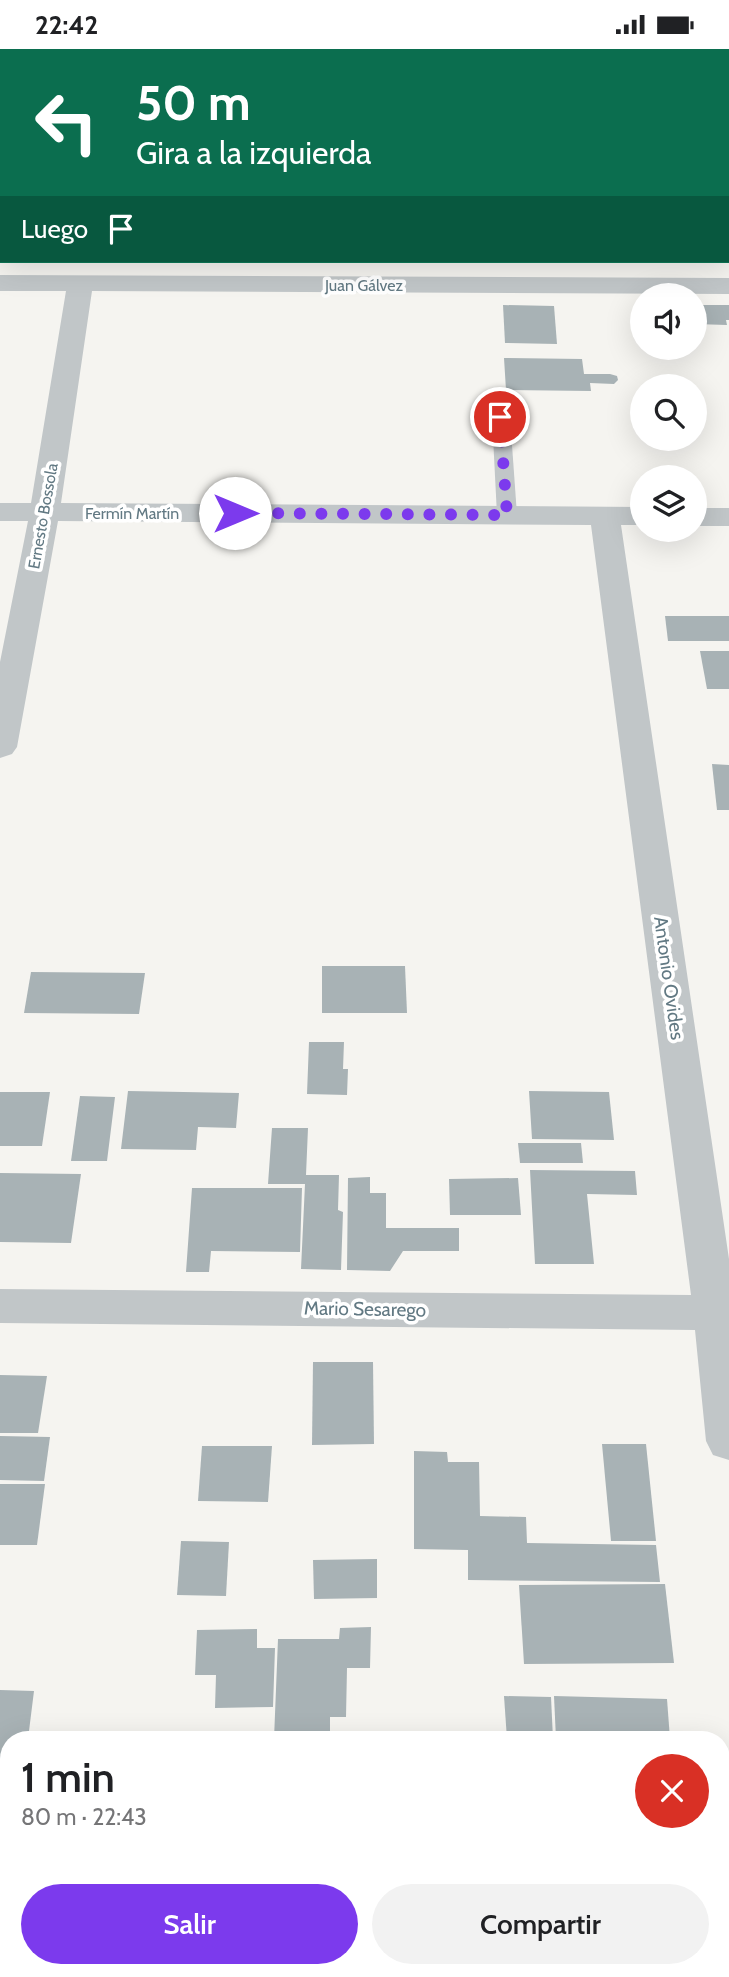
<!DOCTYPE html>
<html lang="es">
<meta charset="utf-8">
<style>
:root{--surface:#fff;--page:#f2f2f2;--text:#202124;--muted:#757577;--accent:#7c3aed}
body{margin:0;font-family:Cabin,sans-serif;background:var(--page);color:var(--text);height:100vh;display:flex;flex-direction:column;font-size:26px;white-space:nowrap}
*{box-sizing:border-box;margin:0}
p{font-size:23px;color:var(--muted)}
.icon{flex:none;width:38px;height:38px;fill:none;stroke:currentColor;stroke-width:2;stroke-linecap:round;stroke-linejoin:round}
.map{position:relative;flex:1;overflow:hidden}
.panel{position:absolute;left:0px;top:1682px;width:730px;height:247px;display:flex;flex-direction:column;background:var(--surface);border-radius:28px 28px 0 0;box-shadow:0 7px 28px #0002}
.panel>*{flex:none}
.banner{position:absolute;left:0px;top:0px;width:730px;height:214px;box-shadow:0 7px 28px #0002;background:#0b6e4f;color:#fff;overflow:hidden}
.tools{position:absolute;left:630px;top:234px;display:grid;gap:14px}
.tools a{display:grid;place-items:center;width:77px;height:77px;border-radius:50%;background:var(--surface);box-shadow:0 7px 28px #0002;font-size:35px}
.pin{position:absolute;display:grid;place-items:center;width:60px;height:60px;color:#fff;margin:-30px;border:4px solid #fff;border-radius:50%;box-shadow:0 2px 7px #0007}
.me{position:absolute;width:77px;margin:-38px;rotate:90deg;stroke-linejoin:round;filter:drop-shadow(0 0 5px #0008)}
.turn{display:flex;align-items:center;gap:24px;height:147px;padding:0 21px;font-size:32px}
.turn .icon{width:91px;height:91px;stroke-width:2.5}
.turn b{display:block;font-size:49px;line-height:60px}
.then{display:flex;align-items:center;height:66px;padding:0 21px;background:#0003;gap:14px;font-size:26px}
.round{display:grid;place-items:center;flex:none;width:74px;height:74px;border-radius:37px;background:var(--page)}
.overview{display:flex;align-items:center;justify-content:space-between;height:119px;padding:0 21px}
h1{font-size:42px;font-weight:600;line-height:52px}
.button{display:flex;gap:14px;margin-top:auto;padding:14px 21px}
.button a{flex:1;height:80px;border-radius:42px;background:var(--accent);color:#fff;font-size:28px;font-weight:600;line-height:80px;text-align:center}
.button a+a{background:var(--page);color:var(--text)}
.status{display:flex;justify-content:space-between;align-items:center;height:49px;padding:0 35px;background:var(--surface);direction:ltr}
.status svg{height:19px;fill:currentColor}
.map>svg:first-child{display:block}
.building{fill:#a8b2b5}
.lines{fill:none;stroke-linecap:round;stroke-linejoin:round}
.lane{fill:#c1c6c8;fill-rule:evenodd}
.street{fill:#c1c6c8;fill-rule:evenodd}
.route{stroke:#7c3aed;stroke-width:12;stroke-dasharray:0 21.6}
.labels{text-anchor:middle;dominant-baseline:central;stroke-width:7;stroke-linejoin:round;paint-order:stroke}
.far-street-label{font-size:16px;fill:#627983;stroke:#fff}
.street-label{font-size:19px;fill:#627983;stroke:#fff}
</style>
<div class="status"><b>22:42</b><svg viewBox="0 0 49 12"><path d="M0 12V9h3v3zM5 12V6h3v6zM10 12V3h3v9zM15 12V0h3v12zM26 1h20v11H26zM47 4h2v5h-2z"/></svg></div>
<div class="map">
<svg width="729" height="1928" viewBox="0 0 729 1928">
<rect width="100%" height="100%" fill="#f5f4f0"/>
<g class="building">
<polygon points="503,256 554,257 557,295 505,294"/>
<polygon points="695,256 729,256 729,271 726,271 727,276 695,275"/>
<polygon points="504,309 582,310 584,325 610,325 617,327 618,331 614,335 590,334 591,342 506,341"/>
<polygon points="665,567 729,567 729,592 668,592"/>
<polygon points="700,602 729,602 729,640 707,640"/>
<polygon points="712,715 729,716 729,761 717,761"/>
<polygon points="322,917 405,917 407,964 322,964"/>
<polygon points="31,923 145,924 139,965 24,964"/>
<polygon points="309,993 344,993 343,1020 348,1020 347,1046 307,1045"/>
<polygon points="128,1042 239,1044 236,1079 198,1078 196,1101 121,1100"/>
<polygon points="529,1042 609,1043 614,1091 532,1090"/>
<polygon points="0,1043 50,1043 42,1097 0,1097"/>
<polygon points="80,1047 115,1048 107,1112 71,1112"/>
<polygon points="272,1079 308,1079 306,1126 339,1126 338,1161 343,1163 341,1221 301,1220 305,1135 268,1135"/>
<polygon points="518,1094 581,1094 583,1114 520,1114"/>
<polygon points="530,1121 635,1122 637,1146 587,1145 594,1215 535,1215"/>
<polygon points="0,1124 81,1125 71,1194 0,1193"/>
<polygon points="370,1128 370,1144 386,1144 386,1179 459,1179 459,1202 403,1202 390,1222 347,1221 348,1129"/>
<polygon points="518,1129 521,1166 450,1166 449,1130"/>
<polygon points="192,1139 302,1139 300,1203 211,1202 209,1223 186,1223"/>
<polygon points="313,1313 373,1313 374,1395 312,1396"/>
<polygon points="0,1326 47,1327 38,1384 0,1384"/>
<polygon points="0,1387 50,1388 44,1432 0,1431"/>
<polygon points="602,1395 646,1395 656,1492 611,1492"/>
<polygon points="202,1397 272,1397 268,1453 198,1452"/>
<polygon points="414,1402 447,1403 448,1413 479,1413 480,1467 526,1468 527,1494 656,1496 660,1533 468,1531 468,1501 414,1500"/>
<polygon points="0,1435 45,1435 37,1496 0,1496"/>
<polygon points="181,1492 229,1493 226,1547 177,1546"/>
<polygon points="377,1510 377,1549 314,1550 313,1511"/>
<polygon points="665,1535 674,1614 524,1615 519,1536"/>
<polygon points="371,1578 370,1619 347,1619 346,1668 330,1668 330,1690 274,1690 278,1590 339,1590 340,1579"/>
<polygon points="257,1580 257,1599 275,1599 273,1658 215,1659 216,1626 195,1626 197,1581"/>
<polygon points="0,1641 34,1642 28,1690 9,1690 9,1746 0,1746"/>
<polygon points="504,1647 551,1648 553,1690 507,1690"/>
<polygon points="554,1647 667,1650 670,1690 556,1690"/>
<rect x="123" y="1920" width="100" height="8"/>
<polygon points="533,1920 668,1920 669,1928 534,1928"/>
</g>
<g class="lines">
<polygon class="lane" points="501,363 510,368 517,466 507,472 497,466 492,368"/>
<g class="street">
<polygon points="505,0 545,0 504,2"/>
<rect x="0" y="21" width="2" height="14"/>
<rect x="0" y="128" width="2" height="14"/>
<polygon points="0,226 729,229 729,245 92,242 61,454 642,458 642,476 621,476 729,1210 729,1411 713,1406 706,1392 695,1281 0,1274 0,1240 691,1246 591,476 58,472 17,698 12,705 0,709 0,613 28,472 0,472 0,454 31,454 66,242 0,242"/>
<rect x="695" y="459" width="34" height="18"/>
</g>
</g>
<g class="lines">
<polyline class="route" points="235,464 507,466 500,368"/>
</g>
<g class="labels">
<g class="far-street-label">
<text x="364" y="236">Juan Gálvez</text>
<text x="132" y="464">Fermín Martín</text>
<text transform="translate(43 467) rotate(-80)">Ernesto Bossola</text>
</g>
<g class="street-label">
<text transform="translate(669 929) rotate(82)">Antonio Ovides</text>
<text transform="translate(365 1260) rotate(1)">Mario Sesarego</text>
</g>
</g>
</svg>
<div class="tools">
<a><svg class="icon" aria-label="sound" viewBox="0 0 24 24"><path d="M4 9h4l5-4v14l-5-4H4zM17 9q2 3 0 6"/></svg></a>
<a><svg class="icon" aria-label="search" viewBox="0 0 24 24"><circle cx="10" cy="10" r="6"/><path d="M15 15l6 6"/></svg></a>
<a><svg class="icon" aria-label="layers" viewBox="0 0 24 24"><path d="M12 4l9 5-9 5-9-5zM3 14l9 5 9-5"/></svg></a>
</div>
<div class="pin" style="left:500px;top:368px;background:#d93025"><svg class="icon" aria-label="arrive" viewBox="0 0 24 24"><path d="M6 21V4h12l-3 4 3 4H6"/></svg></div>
<svg class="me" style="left:235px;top:464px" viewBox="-20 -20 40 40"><circle r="19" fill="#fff"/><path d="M0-13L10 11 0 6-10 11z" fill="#7c3aed"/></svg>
<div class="banner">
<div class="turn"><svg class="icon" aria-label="left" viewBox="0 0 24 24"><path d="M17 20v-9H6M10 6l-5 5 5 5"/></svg><div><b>50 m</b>Gira a la izquierda</div></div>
<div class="then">Luego<svg class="icon" aria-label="arrive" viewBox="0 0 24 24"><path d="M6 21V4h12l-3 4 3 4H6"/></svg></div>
</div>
<section class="panel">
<div class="overview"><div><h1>1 min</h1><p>80 m · 22:43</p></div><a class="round" style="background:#d93025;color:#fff"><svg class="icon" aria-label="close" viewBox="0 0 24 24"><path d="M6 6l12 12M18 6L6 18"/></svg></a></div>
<div class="button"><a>Salir</a><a>Compartir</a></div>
</section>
</div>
